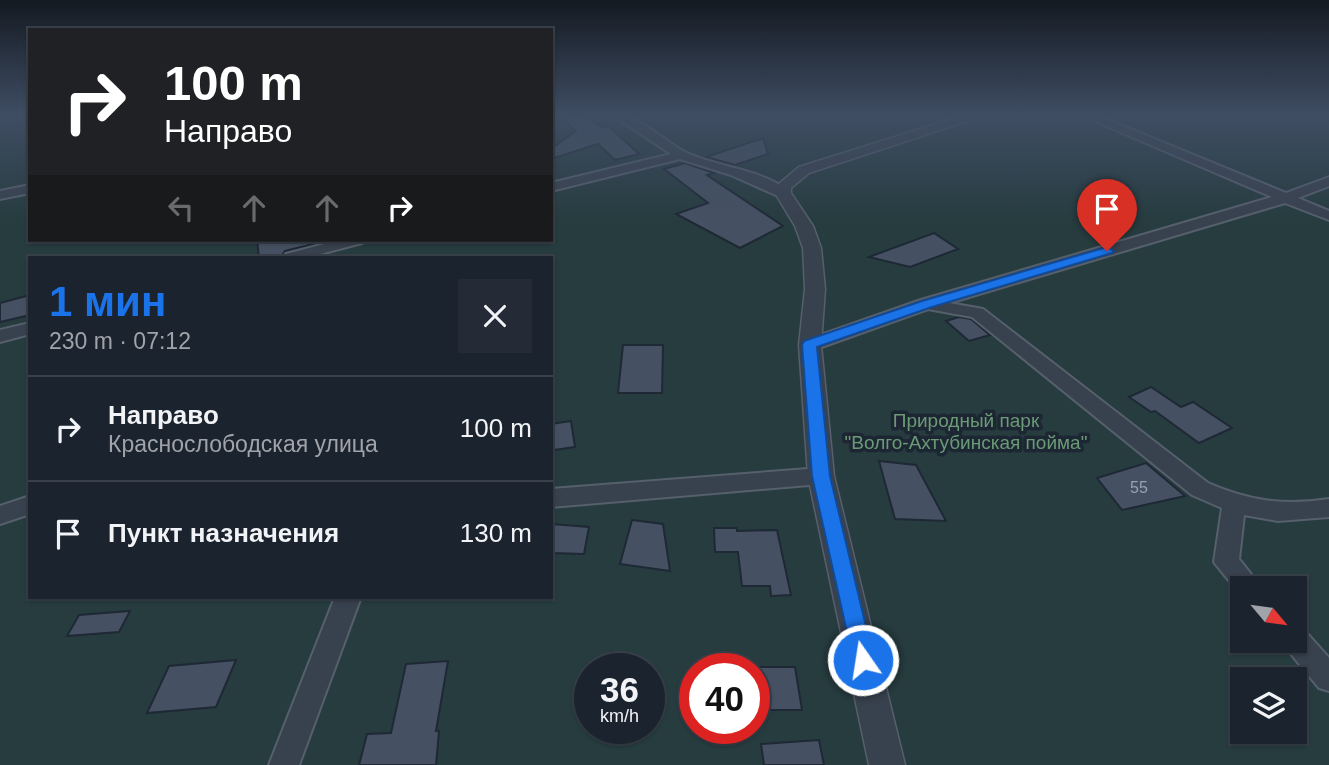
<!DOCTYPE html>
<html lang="ru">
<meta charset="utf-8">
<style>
:root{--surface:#1b232e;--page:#242b36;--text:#f1f3f6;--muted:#a0a4aa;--line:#39404a;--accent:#1a73e8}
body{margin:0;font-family:Helvetica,sans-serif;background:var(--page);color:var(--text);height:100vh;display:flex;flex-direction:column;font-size:26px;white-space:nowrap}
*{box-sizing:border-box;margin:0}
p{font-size:23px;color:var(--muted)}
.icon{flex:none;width:38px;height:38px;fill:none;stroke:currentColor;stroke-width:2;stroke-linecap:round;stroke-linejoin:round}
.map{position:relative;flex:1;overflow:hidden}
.panel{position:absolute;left:28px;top:256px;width:525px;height:343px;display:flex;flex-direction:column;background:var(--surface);border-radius:0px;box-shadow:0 2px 5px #0004,0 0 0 2px var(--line)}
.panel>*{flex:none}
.top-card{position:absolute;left:28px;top:28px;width:525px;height:214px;border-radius:0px;box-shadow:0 2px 5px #0004,0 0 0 2px var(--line);background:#202124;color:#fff;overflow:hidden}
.needle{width:46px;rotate:119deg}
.tools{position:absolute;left:1230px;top:576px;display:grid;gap:14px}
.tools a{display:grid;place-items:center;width:77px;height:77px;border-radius:0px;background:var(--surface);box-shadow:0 2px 5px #0004,0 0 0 2px var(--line);font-size:35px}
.speed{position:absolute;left:574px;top:653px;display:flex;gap:14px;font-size:35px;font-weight:700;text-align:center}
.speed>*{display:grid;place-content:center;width:91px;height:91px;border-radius:50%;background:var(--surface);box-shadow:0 2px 5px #0004,0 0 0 2px var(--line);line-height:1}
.speed small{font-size:18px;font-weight:400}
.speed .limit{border:10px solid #d22;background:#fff;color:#111}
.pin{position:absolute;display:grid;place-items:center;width:60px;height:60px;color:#fff;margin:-72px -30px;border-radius:50% 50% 50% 0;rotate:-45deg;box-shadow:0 0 7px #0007}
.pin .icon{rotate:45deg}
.me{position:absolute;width:77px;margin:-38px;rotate:347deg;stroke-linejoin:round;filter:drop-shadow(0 0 5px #0008)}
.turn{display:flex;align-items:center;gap:24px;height:147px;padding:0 21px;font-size:32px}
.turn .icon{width:91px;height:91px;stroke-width:2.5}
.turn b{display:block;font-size:49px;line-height:60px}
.lanes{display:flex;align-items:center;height:66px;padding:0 21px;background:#0003;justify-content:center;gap:35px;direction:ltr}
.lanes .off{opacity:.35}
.round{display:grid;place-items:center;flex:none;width:74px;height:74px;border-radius:0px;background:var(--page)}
.summary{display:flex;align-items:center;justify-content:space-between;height:119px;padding:0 21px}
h1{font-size:42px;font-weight:600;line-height:52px;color:var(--accent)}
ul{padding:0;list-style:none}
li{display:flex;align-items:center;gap:21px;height:105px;padding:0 21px;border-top:2px solid var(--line)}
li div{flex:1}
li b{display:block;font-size:26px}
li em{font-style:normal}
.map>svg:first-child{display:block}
.green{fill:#263c3f;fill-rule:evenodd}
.building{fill:#455162;stroke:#1f2835;stroke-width:2}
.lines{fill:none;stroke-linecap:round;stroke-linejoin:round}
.minor-casing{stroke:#565f6c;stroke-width:4}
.tertiary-casing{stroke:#565f6c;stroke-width:3}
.minor{fill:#38414e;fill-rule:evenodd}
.tertiary{fill:#38414e;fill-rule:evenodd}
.route{fill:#1a73e8;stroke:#114b97;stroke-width:2}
.labels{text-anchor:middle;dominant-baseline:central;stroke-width:7;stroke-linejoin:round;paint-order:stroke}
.number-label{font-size:16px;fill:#98a1af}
.park-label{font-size:19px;fill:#6b9a76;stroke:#1d2633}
</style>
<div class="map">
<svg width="1329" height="765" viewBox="0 0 1329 765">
<rect width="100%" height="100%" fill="#242f3e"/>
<path class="green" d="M0,114h30v126h521v-126h778v651h-1329zM30,257h521v340h-521zM1242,588h53v52h-53zM590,668h59v60h-59zM695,668h59v60h-59zM1242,679h53v53h-53z"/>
<g class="building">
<polygon points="556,114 584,114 601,127 607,126 613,130 639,154 615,160 598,144 551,159 551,149 576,131"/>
<polygon points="763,138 768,154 735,165 706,157"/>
<polygon points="685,163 714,173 707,175 783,226 740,248 676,214 708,203 664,169"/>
<polygon points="934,233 958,249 910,267 869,257"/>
<polygon points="257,240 325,240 326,241 285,251 281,257 259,257"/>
<polygon points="30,295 30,315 0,322 0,303"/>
<polygon points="959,317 971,319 990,335 969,341 946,321"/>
<polygon points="623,345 663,345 662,393 618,393"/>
<polygon points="1151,387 1181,407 1193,402 1232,428 1199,443 1155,411 1151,412 1129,397"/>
<polygon points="571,421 575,447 554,450 551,424"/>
<polygon points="879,461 916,465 946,521 895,519"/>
<polygon points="1146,463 1185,496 1122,510 1097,478"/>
<polygon points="632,520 663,524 670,571 620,564"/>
<polygon points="551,524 589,527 584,554 551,553"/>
<polygon points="714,528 737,528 737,531 777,530 791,595 771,596 770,586 742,586 738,552 715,552"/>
<polygon points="130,611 119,632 67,636 79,615"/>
<polygon points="236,660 216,707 147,713 169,666"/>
<polygon points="448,661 436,731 439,731 436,765 359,765 367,734 391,733 406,664"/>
<polygon points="754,667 795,667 802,710 754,710"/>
<polygon points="819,740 824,765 764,765 761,744"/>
</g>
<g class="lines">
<g class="minor-casing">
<g id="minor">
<path d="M611,114c27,0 49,24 72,37 29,16 83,18 107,42l-7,4 -5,-1 -47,-21 -51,-16 -129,32v-8l120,-29z"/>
<path d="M1078,114h16l192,79 43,-16v9l-31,12 31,13v9l-44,-17 -336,100 34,6 225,174c41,18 77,23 121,16v18l-51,4 -34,-6 -5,44 23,29h-20v9l-28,-35 8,-54 -30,-13 -220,-178 -44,-8 -112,40h-12l-3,-4 3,-4 117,-41 351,-103z"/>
<polygon points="30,185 30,193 0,199 0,191"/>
<polygon points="340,240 365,240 362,243 309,257 284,257 286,254"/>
<polygon points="30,323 30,334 0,342 0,330"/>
<polygon points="821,468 829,470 832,476 829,482 821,484 551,507 551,489"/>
<polygon points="30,496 30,514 0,524 0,506"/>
<polygon points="335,597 361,597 299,765 269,765"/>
<polygon points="1295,627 1304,630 1329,658 1329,691 1319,688 1286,648 1282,640 1295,640"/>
</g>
</g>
<g class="tertiary-casing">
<polygon id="tertiary" points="968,114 989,114 809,173 791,188 791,193 813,226 821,248 825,289 821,345 834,476 905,765 869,765 808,476 799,345 805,289 803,248 795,226 775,193 775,187 799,167"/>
</g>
<use href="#minor" class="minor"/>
<use href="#tertiary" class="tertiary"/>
</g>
<linearGradient id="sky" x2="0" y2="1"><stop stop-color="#141a22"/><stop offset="0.52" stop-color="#3f4d63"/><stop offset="1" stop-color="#3f4d63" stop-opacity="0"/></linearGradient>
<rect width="1329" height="221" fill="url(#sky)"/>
<polygon class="route" points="1107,247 1114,251 1112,253 932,307 817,347 830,476 874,660 871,668 863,671 855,668 812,476 802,345 804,341 922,301"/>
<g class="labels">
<g class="number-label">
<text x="1139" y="487">55</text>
</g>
<g class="park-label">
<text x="966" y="420">Природный парк<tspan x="966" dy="22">"Волго-Ахтубинская пойма"</tspan></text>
</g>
</g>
</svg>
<div class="tools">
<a><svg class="needle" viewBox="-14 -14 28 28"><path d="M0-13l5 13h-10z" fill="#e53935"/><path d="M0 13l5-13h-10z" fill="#a0a4aa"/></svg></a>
<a><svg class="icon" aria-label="layers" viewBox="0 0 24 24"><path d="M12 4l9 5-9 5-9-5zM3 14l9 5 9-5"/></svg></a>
</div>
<div class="speed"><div>36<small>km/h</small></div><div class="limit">40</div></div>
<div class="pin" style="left:1107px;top:251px;background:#d93025"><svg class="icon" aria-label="arrive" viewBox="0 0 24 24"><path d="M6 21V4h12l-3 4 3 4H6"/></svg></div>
<svg class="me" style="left:863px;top:660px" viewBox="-20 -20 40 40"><circle r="17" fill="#1a73e8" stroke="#fff" stroke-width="3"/><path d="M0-11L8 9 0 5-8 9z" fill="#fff"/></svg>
<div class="top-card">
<div class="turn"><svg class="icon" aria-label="right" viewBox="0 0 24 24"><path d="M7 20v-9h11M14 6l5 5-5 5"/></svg><div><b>100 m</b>Направо</div></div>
<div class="lanes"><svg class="icon off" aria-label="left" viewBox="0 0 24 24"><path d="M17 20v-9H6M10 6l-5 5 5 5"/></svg><svg class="icon off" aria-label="ahead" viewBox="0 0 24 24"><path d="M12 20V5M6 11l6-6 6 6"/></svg><svg class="icon off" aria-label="ahead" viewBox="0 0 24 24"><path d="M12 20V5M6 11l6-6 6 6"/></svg><svg class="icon" aria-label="right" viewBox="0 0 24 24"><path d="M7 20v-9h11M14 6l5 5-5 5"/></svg></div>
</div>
<section class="panel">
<div class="summary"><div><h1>1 мин</h1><p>230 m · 07:12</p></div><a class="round"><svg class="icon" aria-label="close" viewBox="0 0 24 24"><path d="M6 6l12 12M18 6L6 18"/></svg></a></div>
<ul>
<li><svg class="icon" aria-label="right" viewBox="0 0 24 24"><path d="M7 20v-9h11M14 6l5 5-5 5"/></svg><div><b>Направо</b><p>Краснослободская улица</p></div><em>100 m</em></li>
<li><svg class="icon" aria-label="arrive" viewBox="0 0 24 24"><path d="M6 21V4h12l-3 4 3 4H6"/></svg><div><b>Пункт назначения</b></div><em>130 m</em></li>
</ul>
</section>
</div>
